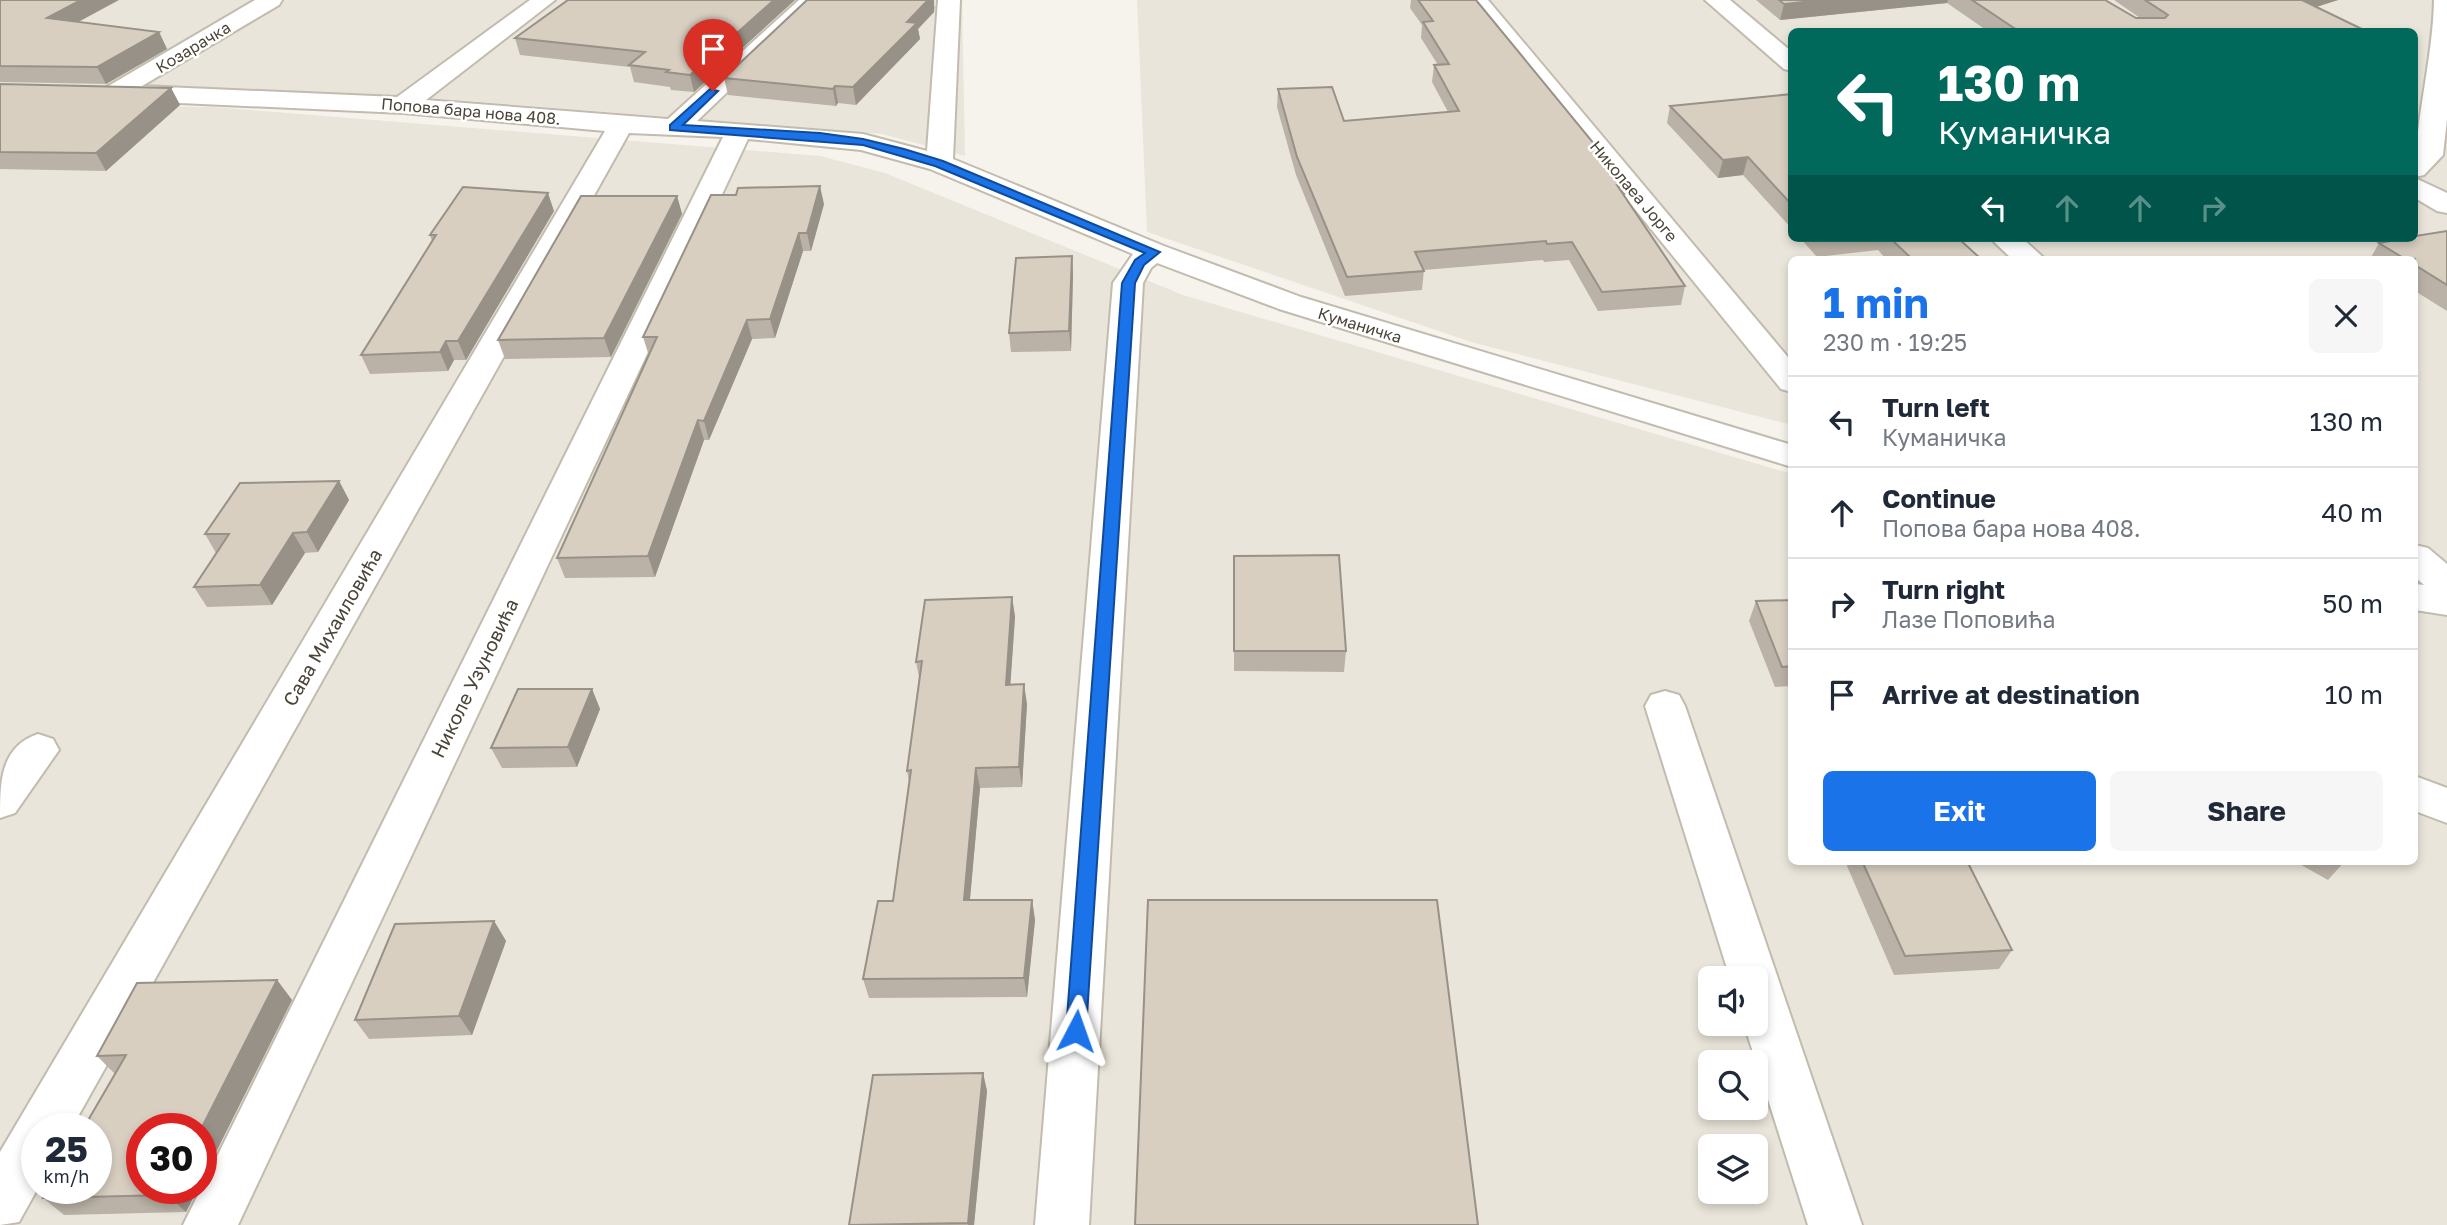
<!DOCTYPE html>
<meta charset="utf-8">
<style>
:root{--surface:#fff;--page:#f6f6f7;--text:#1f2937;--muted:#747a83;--line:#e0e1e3;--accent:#1a73e8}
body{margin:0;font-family:"Golos Text",sans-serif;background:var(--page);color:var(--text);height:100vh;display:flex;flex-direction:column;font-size:26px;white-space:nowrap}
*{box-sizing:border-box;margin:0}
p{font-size:23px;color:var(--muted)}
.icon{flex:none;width:38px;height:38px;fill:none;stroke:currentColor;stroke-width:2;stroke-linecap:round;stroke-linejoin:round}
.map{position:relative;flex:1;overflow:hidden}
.details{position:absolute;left:1788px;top:256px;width:630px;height:609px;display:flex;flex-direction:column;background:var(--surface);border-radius:10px;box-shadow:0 4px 10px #0003}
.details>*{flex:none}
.guide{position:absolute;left:1788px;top:28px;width:630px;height:214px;border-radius:10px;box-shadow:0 4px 10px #0003;background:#00695c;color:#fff;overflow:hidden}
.controls{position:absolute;left:1698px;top:966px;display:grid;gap:14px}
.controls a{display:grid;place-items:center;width:70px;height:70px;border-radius:10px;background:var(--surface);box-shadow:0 4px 10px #0003;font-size:35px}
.speed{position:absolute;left:21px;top:1113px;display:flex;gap:14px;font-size:35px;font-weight:700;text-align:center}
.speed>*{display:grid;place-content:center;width:91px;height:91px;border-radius:50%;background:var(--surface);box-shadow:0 4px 10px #0003;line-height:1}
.speed small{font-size:18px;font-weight:400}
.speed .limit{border:10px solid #d22;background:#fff;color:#111}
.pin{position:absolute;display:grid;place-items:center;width:60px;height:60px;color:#fff;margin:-72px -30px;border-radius:50% 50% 50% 0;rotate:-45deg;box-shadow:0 0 7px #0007}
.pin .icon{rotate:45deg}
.me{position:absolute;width:77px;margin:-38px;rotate:4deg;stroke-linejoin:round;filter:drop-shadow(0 0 5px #0008)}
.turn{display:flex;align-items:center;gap:24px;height:147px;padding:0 35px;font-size:32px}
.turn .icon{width:91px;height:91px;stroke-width:2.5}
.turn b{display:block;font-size:49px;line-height:60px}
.lanes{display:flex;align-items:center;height:66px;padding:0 35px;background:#0003;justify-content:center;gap:35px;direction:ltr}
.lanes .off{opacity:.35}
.round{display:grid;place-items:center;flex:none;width:74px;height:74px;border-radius:10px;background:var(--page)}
.overview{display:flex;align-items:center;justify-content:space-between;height:119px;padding:0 35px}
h1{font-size:42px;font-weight:700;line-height:52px;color:var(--accent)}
.cta{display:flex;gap:14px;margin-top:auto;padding:14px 35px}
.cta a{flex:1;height:80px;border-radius:10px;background:var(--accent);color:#fff;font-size:28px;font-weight:700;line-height:80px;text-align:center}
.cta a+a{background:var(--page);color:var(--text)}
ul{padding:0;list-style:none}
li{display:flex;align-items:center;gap:21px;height:91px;padding:0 35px;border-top:2px solid var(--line)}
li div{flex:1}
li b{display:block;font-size:26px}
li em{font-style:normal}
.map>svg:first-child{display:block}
.residential{fill:#eae5da;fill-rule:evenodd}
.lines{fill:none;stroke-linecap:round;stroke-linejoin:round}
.minor-casing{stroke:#c2bbae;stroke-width:4}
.minor{fill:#fff;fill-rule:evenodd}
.wall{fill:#bab2a6}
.shaded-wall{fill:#979187}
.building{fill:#d8cfc1;stroke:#979187;stroke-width:2}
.route{fill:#1a73e8;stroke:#114b97;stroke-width:2}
.labels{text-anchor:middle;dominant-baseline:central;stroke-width:5;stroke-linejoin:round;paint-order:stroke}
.far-street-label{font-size:16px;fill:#4b4439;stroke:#fff}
.street-label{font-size:19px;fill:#4b4439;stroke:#fff}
</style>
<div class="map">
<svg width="2447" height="1225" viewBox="0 0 2447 1225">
<rect width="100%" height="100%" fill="#f6f3ec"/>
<g class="residential">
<polygon points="0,0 962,0 965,156 882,134 430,98 108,87 0,86"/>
<path d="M1137,0h1310v589l-32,-8v-322h-623v166l-321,-83 -324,-110zM1792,32h623v206h-623z"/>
<path d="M0,105l213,2 607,49 65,17 298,122 609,179v387h623v-250l32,6v608h-2447zM1710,978h45v46h-45zM1710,1062h45v46h-45zM37,1129h59v59h-59zM142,1129h59v59h-59zM1710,1146h45v46h-45z"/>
</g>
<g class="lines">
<g class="minor-casing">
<g id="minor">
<polygon points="255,0 282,0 279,5 142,86 397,97 530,0 555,0 426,100 668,119 799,0 823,0 697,121 863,134 927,151 938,0 960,0 953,159 1164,246 1301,297 1792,445 1792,467 1279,309 1157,263 1151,268 1143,283 1089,1225 1035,1225 1113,283 1133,254 930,169 861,150 748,139 238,1225 183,1225 723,137 629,133 71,1129 37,1129 38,1188 19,1222 0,1225 0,1152 605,131 403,113 114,100 105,98 102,93 105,88"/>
<polygon points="1465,0 1488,0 1792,362 1792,392 1781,389"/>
<polygon points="1705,0 1730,0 1792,52 1792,71 1784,69"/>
<path d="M2434,0h13v119l-4,36 -19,20 -9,2c0,-58 18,-118 19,-177z"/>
<polygon points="2415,178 2447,193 2447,213 2437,211 2415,198"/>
<polygon points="1990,238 2022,238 2045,259 2012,259"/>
<polygon points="2415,545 2428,548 2447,564 2447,615 2415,610 2415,584 2424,585 2415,577"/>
<polygon points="1665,691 1679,695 1685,706 1862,1225 1808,1225 1744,1024 1755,1024 1755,978 1730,978 1645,706 1651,695"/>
<path d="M38,734l15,5 6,11 -44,63 -15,5c0,-36 0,-71 38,-84z"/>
<polygon points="2415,776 2447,788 2447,823 2415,811"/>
</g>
</g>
<use href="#minor" class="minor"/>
</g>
<g class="wall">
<polygon points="0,0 79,22 159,32 167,49 106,84 0,82"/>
<polygon points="568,0 795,0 694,92 671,90 670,87 634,82 630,67 520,55 515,38"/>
<polygon points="1411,0 1476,0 1627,184 1625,196 1685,286 1681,305 1598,311 1569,260 1544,262 1543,260 1424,270 1422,290 1345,296 1296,175 1277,107 1278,89 1344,121 1448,112 1432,82 1434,65 1438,65 1421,38 1422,25 1410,8"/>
<polygon points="1756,0 2105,0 2136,18 2140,18 2114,0 2338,0 2316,7 2368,32 1989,32 1947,3 1780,20"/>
<polygon points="935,6 934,12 918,29 920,39 856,105 838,103 836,106 728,95 724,78"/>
<polygon points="0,84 171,88 180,105 106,171 0,169"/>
<polygon points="1792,94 1792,229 1743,175 1718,178 1667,123 1670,106"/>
<polygon points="677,196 682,214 611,357 505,359 498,340"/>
<polygon points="824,204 811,251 803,251 775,338 752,339 709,440 704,440 655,577 565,578 557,558 649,356 643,337"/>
<polygon points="554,211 466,360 454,360 448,371 370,374 361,355 432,241 430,235"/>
<polygon points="2447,231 2447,311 2415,291 2415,259 2370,259 2379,243"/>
<polygon points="1800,238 1958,238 1981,259 1886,259 1878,250 1817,257"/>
<polygon points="1072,256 1073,275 1071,351 1011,352 1009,333"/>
<polygon points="339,481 349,500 318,552 305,553 272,605 207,607 194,587 216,553 205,534"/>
<polygon points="1234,556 1346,651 1344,672 1234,671"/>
<polygon points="1012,597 1015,617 1010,685 1027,704 1022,787 980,788 970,900 1032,900 1035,920 1027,997 869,998 863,979 893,901 909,782 907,771 919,677 916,662"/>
<polygon points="1792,600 1792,686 1775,687 1749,621 1756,601"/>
<polygon points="592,689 600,709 577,767 502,768 491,748"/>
<polygon points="1849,861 1967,861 2012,950 1999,969 1894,975 1847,866"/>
<polygon points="2294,861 2345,861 2328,880"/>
<polygon points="494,921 506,941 472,1035 369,1039 355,1020"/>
<polygon points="277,980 292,1000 186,1212 64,1215 43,1198 115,1074 97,1056"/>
<polygon points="983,1073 987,1091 974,1225 849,1225"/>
</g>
<g class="shaded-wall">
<polygon points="81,0 119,0 56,34 47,18"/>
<polygon points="774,0 795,0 694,92 690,75"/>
<polygon points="928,0 934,0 934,12 918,29 920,39 856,105 853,87 907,22"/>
<polygon points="1823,0 1948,0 1947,3 1780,20 1784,4"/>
<polygon points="2298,0 2338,0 2291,15"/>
<polygon points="159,32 167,49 106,84 97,67"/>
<polygon points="835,86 838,103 836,106 833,89"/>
<polygon points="171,88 180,105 106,171 96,153"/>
<polygon points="1748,157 1743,175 1718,178 1723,160"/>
<polygon points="1627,184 1623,202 1617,185"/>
<polygon points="820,186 824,204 811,251 807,233"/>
<polygon points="548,193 554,211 466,360 458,341"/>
<polygon points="677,196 682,214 611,357 604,338"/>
<polygon points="799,233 803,251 775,338 770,319"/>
<polygon points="1072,256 1073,275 1071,351 1069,331"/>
<polygon points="747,320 752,339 709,440 704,421"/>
<polygon points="446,341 454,360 448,371 440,352"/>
<polygon points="698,420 704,440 655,577 648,556"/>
<polygon points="339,481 349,500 318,552 307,532"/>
<polygon points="293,533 305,553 272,605 260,585"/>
<polygon points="1012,597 1015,617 1009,705 1006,685"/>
<polygon points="1024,684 1027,704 1022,787 1019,767"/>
<polygon points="592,689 600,709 577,767 568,747"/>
<polygon points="976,768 980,788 968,920 964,900"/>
<polygon points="1032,900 1035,920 1027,997 1024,978"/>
<polygon points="494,921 506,941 472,1035 459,1016"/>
<polygon points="277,980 292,1000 201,1182 201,1129"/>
<polygon points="983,1073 987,1091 974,1225 968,1225"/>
<polygon points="171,1188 198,1188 186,1212 167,1195"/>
</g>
<g class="building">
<polygon points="0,0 81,0 47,18 159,32 97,67 0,66"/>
<polygon points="568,0 774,0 690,75 666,72 669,70 629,65 645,52 515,38"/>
<polygon points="807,0 928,0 907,22 917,23 853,87 835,86 833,89 724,78"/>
<polygon points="1418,0 1476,0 1627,184 1617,185 1685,286 1602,292 1572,242 1547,244 1546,241 1415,252 1424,271 1347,277 1297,157 1278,89 1332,87 1344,121 1459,111 1434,65 1449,64 1423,22 1433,21"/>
<polygon points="1779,0 1823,0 1784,4"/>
<polygon points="1972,0 2105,0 2136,18 2165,18 2168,15 2145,0 2302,0 2368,32 2020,32"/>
<polygon points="0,84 171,88 96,153 0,152"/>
<polygon points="1792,94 1792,205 1748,157 1723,160 1670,106"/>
<polygon points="820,186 807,233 799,233 770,319 747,320 704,421 698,420 648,556 557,558 657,337 643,337 711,195 736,195 738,188"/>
<polygon points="463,187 548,193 458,341 446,341 440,352 361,355 436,235 430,235"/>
<polygon points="581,196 677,196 604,338 498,340"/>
<polygon points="2447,231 2447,285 2415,265 2415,259 2405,259 2379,243 2407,238 2415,238 2415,236"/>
<polygon points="1890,238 1958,238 1981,259 1912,259"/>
<polygon points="1072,256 1069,331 1009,333 1016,258"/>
<polygon points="339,481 307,532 293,533 260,585 194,587 229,534 205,534 240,483"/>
<polygon points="1339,555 1346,651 1234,651 1234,556"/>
<polygon points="1012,597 1006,685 1024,684 1019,767 976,768 964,900 1032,900 1024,978 863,979 878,901 893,901 911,770 907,771 922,661 916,662 925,600"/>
<polygon points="1792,600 1792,666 1782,667 1756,601"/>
<polygon points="518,689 592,689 568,747 491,748"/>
<polygon points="1862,861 1967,861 2012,950 1905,956"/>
<polygon points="1148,900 1437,900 1478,1225 1135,1225"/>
<polygon points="494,921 459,1016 355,1020 395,924"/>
<polygon points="277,980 201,1129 142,1129 142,1188 171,1188 167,1195 43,1198 48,1188 96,1188 96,1129 83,1129 126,1055 97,1056 137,983"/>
<polygon points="983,1073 968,1223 849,1225 873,1075"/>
</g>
<polygon class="route" points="710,89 718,91 683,125 820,133 863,139 904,149 943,161 1160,252 1144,265 1135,283 1086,1031 1083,1038 1076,1040 1069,1038 1066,1031 1122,283 1135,260 1145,253 935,166 863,145 670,130 670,125"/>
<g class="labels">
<g class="far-street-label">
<text transform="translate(193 47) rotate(-31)">Козарачка</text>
<text transform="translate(471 111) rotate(5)">Попова бара нова 408.</text>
<text transform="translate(1634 191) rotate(50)">Николаеа Јорге</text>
<text transform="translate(1360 325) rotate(17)">Куманичка</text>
</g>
<g class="street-label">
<text transform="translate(332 627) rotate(-60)">Сава Михаиловића</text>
<text transform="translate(474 678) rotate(-64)">Николе Узуновића</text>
</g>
</g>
</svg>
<div class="controls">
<a><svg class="icon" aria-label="sound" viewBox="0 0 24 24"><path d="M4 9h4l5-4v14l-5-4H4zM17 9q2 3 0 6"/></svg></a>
<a><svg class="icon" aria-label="search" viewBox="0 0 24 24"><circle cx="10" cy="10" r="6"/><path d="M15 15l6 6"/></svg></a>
<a><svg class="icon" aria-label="layers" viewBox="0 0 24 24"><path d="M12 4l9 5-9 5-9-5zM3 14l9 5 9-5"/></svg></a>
</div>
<div class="speed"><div>25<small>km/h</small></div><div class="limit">30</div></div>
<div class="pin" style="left:713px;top:91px;background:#d93025"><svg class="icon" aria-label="arrive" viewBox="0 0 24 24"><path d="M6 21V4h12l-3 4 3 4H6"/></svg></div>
<svg class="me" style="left:1076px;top:1031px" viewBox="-20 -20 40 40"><path d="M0-17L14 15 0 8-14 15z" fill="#1a73e8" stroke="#fff" stroke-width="4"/></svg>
<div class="guide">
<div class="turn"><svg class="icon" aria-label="left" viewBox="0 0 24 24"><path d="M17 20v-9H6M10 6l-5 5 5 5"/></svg><div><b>130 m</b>Куманичка</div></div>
<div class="lanes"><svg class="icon" aria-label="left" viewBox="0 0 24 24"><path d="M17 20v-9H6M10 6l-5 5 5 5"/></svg><svg class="icon off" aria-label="ahead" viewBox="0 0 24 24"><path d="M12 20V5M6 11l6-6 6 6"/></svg><svg class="icon off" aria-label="ahead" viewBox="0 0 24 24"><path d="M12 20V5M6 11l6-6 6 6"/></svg><svg class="icon off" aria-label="right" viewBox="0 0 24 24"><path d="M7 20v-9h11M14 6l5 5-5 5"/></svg></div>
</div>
<section class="details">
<div class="overview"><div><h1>1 min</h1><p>230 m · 19:25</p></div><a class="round"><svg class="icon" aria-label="close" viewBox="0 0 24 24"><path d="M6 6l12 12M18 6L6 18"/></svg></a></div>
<ul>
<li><svg class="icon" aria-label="left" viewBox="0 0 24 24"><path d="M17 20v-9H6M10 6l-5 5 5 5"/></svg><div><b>Turn left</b><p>Куманичка</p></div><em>130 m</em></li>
<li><svg class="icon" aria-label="ahead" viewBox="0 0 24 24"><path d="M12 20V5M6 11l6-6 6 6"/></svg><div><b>Continue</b><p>Попова бара нова 408.</p></div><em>40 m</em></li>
<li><svg class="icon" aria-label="right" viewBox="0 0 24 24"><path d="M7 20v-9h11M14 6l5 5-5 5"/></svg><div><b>Turn right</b><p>Лазе Поповића</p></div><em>50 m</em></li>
<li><svg class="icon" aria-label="arrive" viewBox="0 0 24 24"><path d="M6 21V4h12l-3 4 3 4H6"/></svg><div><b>Arrive at destination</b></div><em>10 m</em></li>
</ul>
<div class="cta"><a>Exit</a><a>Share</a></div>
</section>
</div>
